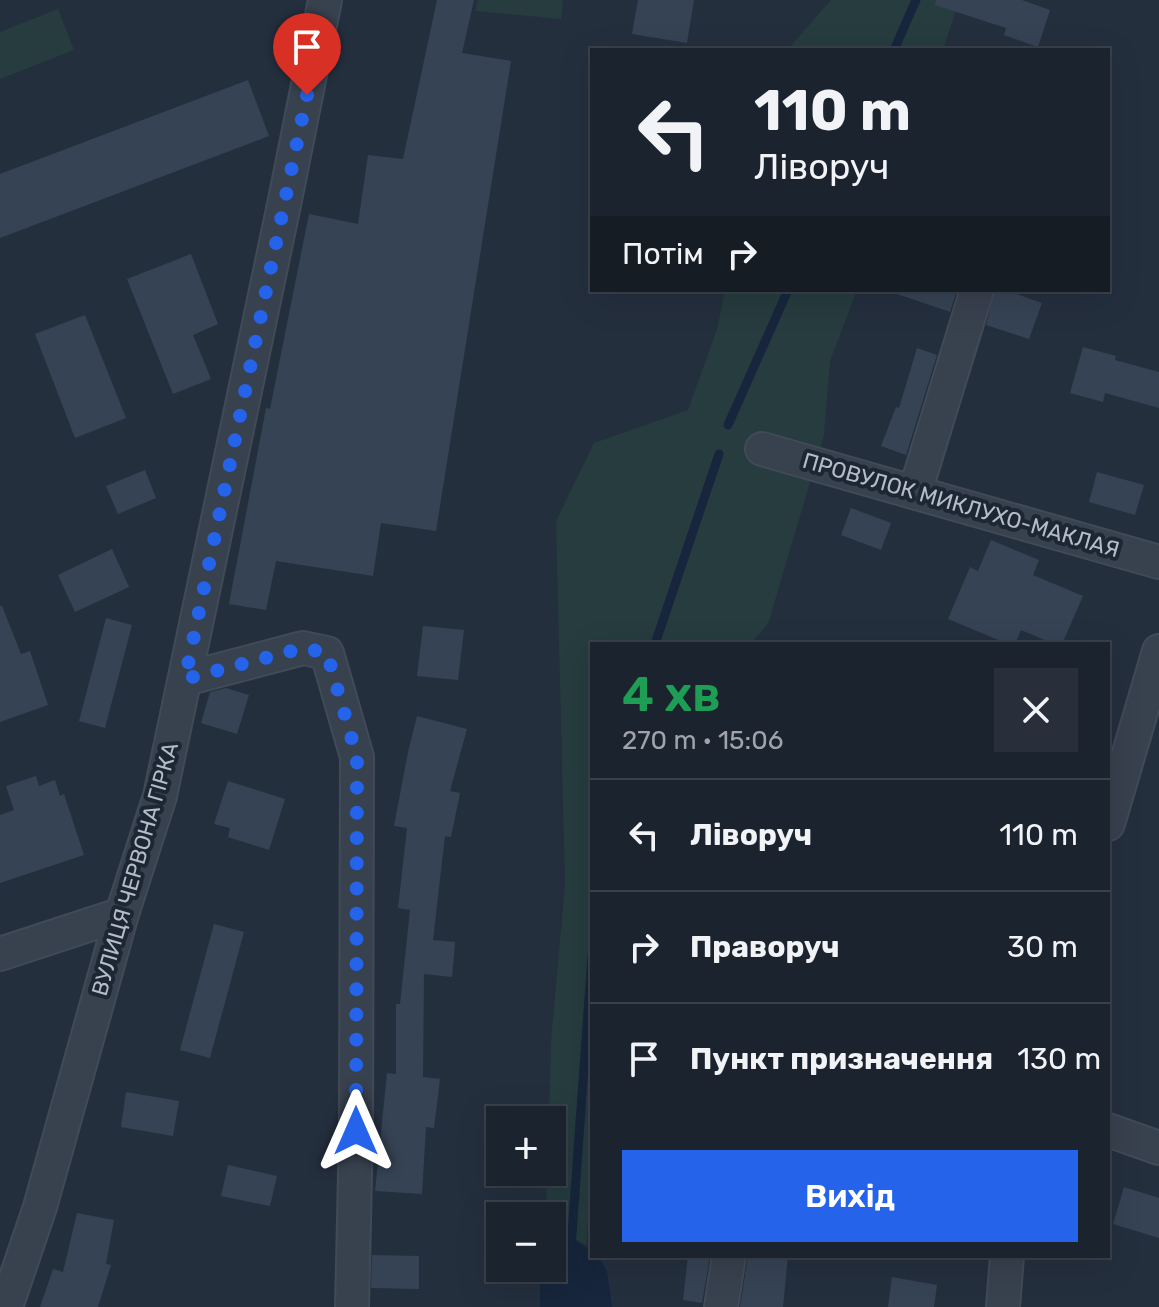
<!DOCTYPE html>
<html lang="uk">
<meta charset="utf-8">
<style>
:root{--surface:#1b232e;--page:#282f3a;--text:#f1f3f6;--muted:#a0a4aa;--line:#39404a;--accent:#2563eb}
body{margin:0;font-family:Rubik,sans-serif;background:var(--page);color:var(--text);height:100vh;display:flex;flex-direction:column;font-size:30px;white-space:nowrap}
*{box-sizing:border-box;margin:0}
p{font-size:26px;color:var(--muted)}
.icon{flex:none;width:44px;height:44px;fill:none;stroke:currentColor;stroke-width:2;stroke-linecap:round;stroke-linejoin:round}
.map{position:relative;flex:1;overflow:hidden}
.panel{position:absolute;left:590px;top:642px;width:520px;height:616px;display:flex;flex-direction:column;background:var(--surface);border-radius:0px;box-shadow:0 8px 32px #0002,0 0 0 2px var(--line)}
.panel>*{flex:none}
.top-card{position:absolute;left:590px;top:48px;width:520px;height:244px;border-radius:0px;box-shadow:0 8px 32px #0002,0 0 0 2px var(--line);background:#1b232e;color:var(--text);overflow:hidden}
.buttons{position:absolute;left:486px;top:1106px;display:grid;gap:16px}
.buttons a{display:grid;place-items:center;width:80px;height:80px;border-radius:0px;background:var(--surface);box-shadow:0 8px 32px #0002,0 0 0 2px var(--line);font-size:40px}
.pin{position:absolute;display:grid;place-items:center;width:68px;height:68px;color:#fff;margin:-82px -34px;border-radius:50% 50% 50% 0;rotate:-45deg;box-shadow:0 0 8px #0007}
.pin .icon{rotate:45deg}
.me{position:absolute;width:88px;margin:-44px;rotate:0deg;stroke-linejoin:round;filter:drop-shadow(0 0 6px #0008)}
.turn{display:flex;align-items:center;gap:28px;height:168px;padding:0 32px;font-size:36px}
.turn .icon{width:104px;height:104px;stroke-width:2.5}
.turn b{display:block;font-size:56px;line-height:68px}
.then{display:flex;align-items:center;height:76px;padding:0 32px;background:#0003;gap:16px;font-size:30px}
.round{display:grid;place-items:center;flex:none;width:84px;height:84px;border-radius:0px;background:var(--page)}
.head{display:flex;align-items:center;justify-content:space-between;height:136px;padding:0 32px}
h1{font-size:48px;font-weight:600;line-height:60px;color:#1e9e55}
.button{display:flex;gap:16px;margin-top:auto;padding:16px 32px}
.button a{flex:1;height:92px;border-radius:0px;background:var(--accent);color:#fff;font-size:32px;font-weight:600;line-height:92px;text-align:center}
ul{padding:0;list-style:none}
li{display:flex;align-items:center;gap:24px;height:112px;padding:0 32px;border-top:2px solid var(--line)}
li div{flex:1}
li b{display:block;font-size:30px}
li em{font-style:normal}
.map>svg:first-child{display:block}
.green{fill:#263c3f}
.water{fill:#17263c}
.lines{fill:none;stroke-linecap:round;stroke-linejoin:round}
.stream{stroke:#17263c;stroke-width:9}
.building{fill:#364354}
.minor-casing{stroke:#414a57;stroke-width:36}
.minor{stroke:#38414e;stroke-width:32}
.route{stroke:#2563eb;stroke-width:14;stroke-dasharray:0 25.2}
.labels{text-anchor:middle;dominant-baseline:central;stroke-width:8;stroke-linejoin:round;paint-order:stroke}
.street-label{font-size:22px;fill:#b4bcc9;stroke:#1d2633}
</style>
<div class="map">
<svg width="1159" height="1307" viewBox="0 0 1159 1307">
<rect width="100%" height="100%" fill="#242f3e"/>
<g class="green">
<polygon points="478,0 563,0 561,19 475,11"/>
<polygon points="831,0 959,0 943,50 790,50 794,42"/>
<polygon points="58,9 74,50 0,79 0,32"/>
<polygon points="725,290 857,290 830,361 824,435 768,624 750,644 592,644 592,1183 586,1245 571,1237 552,1256 552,1216 546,1216 547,1172 552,1172 552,1120 549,1120 551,1041 565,884 556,521 594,443 688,410 717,329"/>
</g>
<polygon class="water" points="571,1237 592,1251 592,1256 599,1257 607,1271 612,1307 540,1307 540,1285 545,1268 552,1268 552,1256"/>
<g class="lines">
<g class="stream">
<polyline points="894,50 916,0"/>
<polyline points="728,425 788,290"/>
<polyline points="655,644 719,454"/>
<polyline points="571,1248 592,956"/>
</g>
</g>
<g class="building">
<polygon points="437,0 474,0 462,53 511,61 436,531 381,523 373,576 276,561 266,610 229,604 266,408 270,409 309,214 358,224 368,155 403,159"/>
<polygon points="638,0 694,0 687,43 632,34"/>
<polygon points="936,0 1022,0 1050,10 1038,47 1004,35 1006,28 935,5"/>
<polygon points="248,80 269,136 0,238 0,174"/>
<polygon points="191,254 218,324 193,335 211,379 173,394 127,279"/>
<polygon points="898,290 957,290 950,312 897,294"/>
<polygon points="995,290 1005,290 1042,303 1029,339 986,325"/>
<polygon points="85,315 126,418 75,438 35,334"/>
<polygon points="1083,347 1116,356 1115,360 1159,372 1159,408 1105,393 1103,402 1070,393"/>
<polygon points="917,348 937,355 906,455 881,446 896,407 899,408"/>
<polygon points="145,470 156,498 118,514 106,486"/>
<polygon points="1097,472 1144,485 1135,515 1089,502"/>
<polygon points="851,508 891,523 881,550 841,535"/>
<polygon points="991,540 1039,560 1033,575 1083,596 1062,644 1054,644 1021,630 1015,644 1008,644 948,619 970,567 978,571"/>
<polygon points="112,549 129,587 75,612 58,575"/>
<polygon points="0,606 2,606 21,654 30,651 48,705 0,722"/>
<polygon points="106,618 132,625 105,728 79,721"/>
<polygon points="423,626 464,630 458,680 417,676"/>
<polygon points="226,688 249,695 237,734 201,723 210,692"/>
<polygon points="417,716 467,729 450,791 460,793 451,837 445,836 433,940 455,942 452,977 424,974 423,1077 440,1079 434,1128 426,1127 422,1194 375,1191 387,1073 396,1074 396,1004 400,1004 410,910 398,908 407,828 394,826 408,752"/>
<polygon points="36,776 39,786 55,780 60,796 64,794 84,855 0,883 0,815 14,810 6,786"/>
<polygon points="228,781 285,799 269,850 228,837 230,828 214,824"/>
<polygon points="214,924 244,932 210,1058 180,1050"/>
<polygon points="126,1092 179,1101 173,1136 121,1127"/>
<polygon points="228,1165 277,1176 270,1206 221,1196"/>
<polygon points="1124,1187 1159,1198 1159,1238 1113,1224"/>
<polygon points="77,1213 114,1220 106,1264 111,1265 98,1307 40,1307 53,1269 63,1272"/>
<polygon points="372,1255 419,1256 419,1289 371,1288"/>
<polygon points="688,1256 710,1256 702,1303 683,1300"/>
<polygon points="748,1256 788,1256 783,1307 740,1307"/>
<polygon points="892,1277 937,1285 934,1307 888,1307"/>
</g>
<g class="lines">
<g class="minor-casing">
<g id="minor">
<polyline points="762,449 1159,562"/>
<polyline points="915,492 977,290"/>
<polyline points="185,679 303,648 327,653 357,757 356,1131 352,1307"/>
<polyline points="1108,824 1159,651"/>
<polyline points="0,954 122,914"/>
<polyline points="1108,1130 1159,1148"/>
<polyline points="6,1307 40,1207 122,914 160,796 285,200 325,0"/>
<polyline points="721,1307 729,1256"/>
<polyline points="1003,1307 1007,1256"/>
</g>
</g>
<use href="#minor" class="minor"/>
</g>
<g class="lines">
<polyline class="route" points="307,95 185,679 303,648 327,653 357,757 356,1131"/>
</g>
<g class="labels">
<g class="street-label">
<text transform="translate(961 505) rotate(16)">ПРОВУЛОК МИКЛУХО-МАКЛАЯ</text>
<text transform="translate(135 869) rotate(-74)">ВУЛИЦЯ ЧЕРВОНА ГІРКА</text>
</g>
</g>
</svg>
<div class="buttons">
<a>+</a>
<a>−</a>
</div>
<div class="pin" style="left:307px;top:95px;background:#d93025"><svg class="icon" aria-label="arrive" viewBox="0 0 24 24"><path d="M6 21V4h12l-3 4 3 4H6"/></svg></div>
<svg class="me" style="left:356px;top:1131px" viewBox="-20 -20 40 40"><path d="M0-17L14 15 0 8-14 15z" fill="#2563eb" stroke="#fff" stroke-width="4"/></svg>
<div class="top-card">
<div class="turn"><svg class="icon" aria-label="left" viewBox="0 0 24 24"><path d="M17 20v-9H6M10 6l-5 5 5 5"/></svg><div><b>110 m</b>Ліворуч</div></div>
<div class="then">Потім<svg class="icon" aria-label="right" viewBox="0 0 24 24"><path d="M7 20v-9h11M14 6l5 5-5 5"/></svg></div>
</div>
<section class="panel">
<div class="head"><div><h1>4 хв</h1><p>270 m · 15:06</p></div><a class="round"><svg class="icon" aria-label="close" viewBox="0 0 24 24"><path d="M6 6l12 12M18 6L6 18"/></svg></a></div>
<ul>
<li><svg class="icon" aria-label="left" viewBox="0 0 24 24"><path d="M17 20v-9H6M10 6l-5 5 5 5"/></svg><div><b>Ліворуч</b></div><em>110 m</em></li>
<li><svg class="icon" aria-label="right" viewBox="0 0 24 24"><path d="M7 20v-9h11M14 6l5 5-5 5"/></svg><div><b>Праворуч</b></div><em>30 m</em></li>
<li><svg class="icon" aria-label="arrive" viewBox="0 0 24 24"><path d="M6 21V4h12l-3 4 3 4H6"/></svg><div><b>Пункт призначення</b></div><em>130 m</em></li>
</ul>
<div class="button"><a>Вихід</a></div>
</section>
</div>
